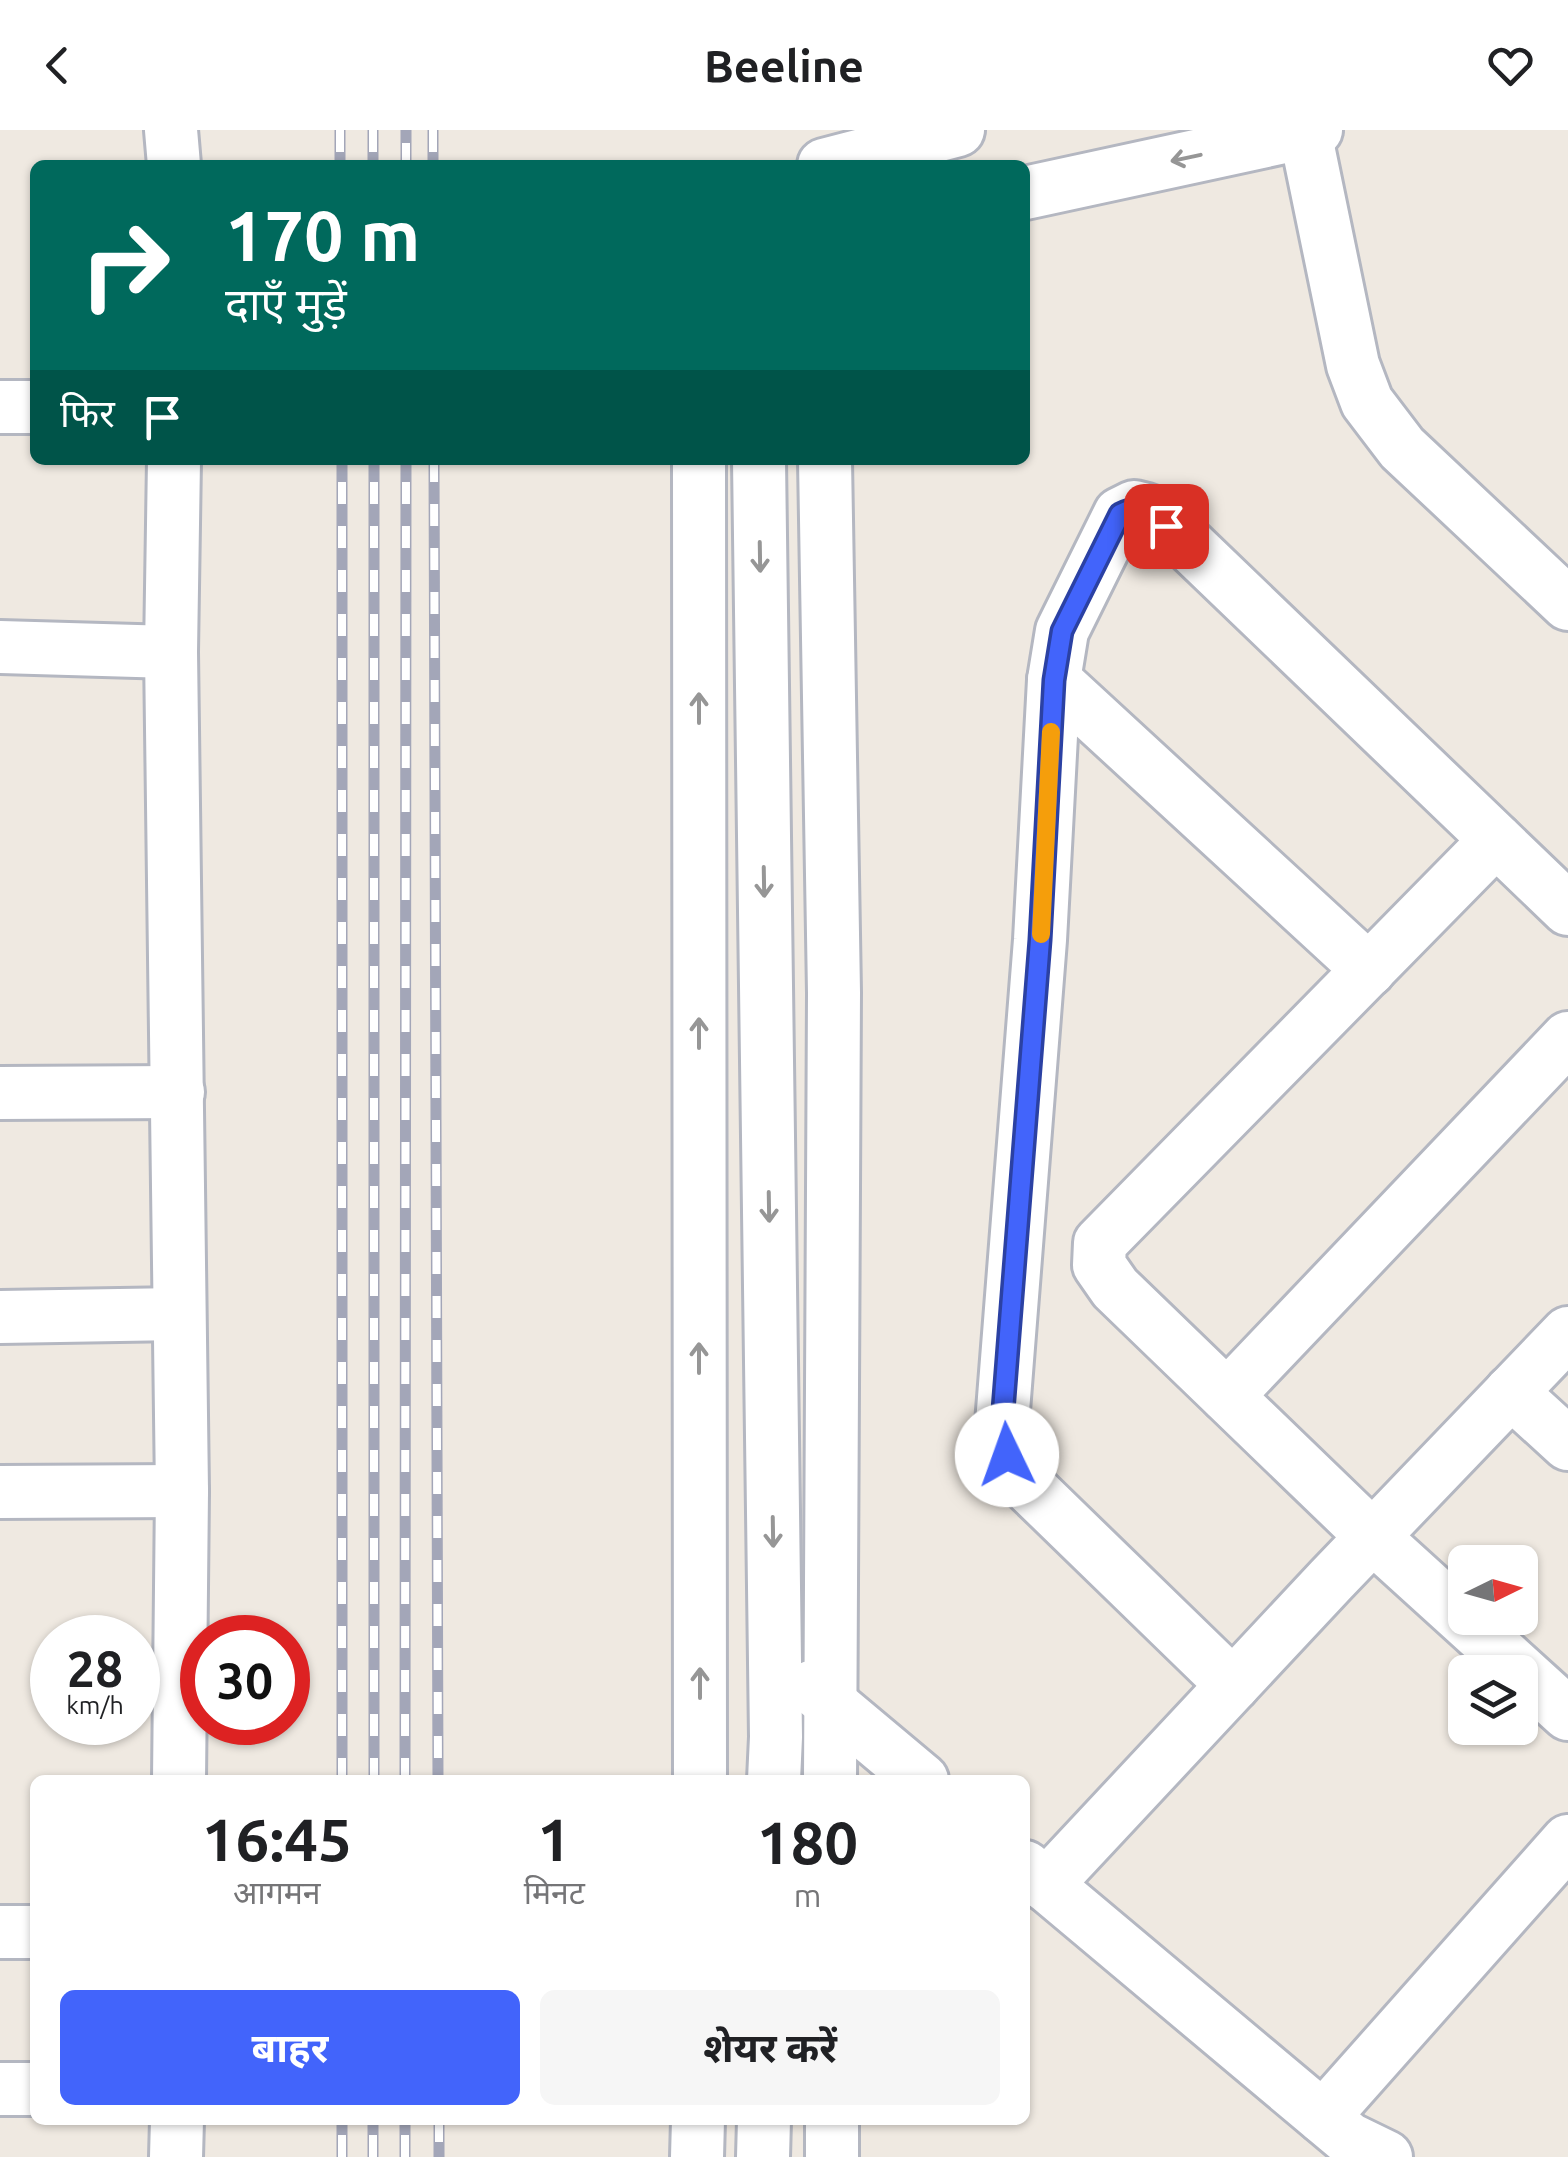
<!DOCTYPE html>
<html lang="hi">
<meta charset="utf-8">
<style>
:root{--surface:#fff;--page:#f6f6f6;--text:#202124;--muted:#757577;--accent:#4264fb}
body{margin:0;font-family:Ubuntu,"Noto Sans Devanagari",sans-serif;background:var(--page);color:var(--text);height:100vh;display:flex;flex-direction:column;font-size:38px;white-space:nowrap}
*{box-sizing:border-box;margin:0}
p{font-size:32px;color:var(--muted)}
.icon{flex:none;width:55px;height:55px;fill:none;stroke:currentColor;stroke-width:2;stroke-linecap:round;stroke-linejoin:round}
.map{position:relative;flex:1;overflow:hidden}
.details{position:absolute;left:30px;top:1645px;width:1000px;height:350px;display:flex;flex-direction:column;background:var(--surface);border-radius:15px;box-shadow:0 2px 8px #0004}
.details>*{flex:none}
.top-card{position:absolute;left:30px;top:30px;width:1000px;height:305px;border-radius:15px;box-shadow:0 2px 8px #0004;background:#00695c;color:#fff;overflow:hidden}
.needle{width:65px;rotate:85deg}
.fabs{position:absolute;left:1448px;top:1415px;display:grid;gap:20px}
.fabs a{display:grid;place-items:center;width:90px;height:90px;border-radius:15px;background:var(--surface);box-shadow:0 2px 8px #0004;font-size:50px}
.speed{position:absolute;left:30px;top:1485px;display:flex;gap:20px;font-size:50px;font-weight:700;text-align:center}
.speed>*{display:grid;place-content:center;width:130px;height:130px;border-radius:50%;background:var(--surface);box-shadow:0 2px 8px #0004;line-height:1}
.speed small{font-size:25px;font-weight:400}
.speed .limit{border:15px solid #d22;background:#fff;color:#111}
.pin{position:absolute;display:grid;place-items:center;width:85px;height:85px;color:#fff;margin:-42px;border-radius:20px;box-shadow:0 5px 15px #0006}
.me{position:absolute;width:110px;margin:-55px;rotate:357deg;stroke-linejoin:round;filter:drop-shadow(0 0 8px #0008)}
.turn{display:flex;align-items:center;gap:35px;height:210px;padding:0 30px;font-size:45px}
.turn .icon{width:130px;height:130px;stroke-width:2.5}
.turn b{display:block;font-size:70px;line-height:85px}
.then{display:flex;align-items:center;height:95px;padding:0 30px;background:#0003;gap:20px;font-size:38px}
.eta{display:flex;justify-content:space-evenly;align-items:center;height:170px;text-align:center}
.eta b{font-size:60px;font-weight:700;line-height:70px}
.action{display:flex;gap:20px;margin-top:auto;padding:20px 30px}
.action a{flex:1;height:115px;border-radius:15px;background:var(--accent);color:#fff;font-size:40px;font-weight:700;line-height:115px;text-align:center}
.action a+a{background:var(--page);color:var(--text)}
header{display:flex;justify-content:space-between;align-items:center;height:130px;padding:0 30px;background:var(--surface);font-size:45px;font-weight:700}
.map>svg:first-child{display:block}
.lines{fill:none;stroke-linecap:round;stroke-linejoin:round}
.minor-casing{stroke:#b4b7c1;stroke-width:58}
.minor{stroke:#fff;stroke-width:52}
.rail-casing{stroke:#a3a6b8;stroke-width:11}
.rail{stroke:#fff;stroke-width:8;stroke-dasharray:22;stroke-linecap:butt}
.oneway{stroke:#969696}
.route-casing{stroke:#2b41a3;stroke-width:25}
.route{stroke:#4264fb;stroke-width:18}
.slow{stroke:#f59e0b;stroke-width:18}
</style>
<header><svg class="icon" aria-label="back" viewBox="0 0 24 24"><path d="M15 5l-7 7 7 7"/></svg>Beeline<svg class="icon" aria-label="heart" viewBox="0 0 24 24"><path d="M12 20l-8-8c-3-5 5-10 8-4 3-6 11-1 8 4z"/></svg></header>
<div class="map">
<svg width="1568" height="2027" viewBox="0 0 1568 2027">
<rect width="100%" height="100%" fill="#efe9e1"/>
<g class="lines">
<g class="minor-casing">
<g id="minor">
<polyline points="171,0 174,35"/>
<polyline points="1305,2 1353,235 1367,272 1402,318 1568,474"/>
<polyline points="824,35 958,0"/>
<polyline points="1025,63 1316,0"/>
<polyline points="0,277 35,277"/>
<polyline points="174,330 171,522 182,1361 179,1650"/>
<polyline points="699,330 700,1650"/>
<polyline points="759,330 776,1607 774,1650"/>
<polyline points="825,330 834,863 830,1650"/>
<polyline points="0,517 171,522"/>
<polyline points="1054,550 1369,840"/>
<polyline points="1496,710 1100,1113 1099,1135 1115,1158 1373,1407 1568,1584"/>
<polyline points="0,963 178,962"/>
<polyline points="0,1187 179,1184"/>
<polyline points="1511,1262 1568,1314"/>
<polyline points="1227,1266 1568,908"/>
<polyline points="0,1362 182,1361"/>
<polyline points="1233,1555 1023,1351 1007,1325 1001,1306 1040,810 1054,550 1062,501 1120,384 1134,377 1146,380 1186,412 1568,779"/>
<polyline points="811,1557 922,1650"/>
<polyline points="1025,1737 1349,2009 1386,2027"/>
<polyline points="1046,1755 1331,1450 1568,1203"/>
<polyline points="0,1802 35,1802"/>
<polyline points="0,1959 35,1959"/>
<polyline points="1323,1987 1568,1711"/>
<polyline points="832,1990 832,2027"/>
<polyline points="176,2027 177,1990"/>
<polyline points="697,2027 698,1990"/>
<polyline points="763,2027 764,1990"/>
</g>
</g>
<use href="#minor" class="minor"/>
<g class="rail-casing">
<g id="rail">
<polyline points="340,0 340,35"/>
<polyline points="373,0 373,35"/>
<polyline points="433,0 433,35"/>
<polyline points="406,35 406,0"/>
<polyline points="434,330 438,1650"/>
<polyline points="342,1650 342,330"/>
<polyline points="374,1650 374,330"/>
<polyline points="405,1650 406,330"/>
<polyline points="439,1990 439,2027"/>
<polyline points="342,2027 342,1990"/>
<polyline points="373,2027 373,1990"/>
<polyline points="405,2027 405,1990"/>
</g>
</g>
<use href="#rail" class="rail"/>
</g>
<defs><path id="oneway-shaft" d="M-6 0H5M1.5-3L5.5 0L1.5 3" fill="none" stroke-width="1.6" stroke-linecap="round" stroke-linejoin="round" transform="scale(2.5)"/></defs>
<g class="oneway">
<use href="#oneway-shaft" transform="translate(1186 28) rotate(168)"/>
<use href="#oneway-shaft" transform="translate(760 427) rotate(89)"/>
<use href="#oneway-shaft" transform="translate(699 578) rotate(-90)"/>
<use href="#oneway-shaft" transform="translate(764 752) rotate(89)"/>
<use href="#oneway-shaft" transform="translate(699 903) rotate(-90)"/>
<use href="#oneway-shaft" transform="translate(769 1077) rotate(89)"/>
<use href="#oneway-shaft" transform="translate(699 1228) rotate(-90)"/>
<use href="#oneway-shaft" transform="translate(773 1402) rotate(89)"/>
<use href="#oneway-shaft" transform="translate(700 1553) rotate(-90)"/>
</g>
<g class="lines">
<g class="route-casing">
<path id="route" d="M1007,1325l-6,-19 39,-496 14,-260 8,-49 58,-117c24,-12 28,-3 46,12"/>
</g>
<use href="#route" class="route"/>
<polyline class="slow" points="1041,804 1051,602"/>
</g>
</svg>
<div class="fabs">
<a><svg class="needle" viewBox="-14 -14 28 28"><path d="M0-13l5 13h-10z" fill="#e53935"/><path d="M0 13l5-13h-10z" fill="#757577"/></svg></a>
<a><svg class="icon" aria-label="layers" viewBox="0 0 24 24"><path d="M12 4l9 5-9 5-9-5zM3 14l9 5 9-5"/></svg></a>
</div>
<div class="speed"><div>28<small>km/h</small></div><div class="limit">30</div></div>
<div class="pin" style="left:1166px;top:396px;background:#d93025"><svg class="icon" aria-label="arrive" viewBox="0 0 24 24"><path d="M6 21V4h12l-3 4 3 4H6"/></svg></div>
<svg class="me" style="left:1007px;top:1325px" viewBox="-20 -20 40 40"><circle r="19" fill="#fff"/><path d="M0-13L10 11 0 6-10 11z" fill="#4264fb"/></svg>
<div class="top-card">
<div class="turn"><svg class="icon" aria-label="right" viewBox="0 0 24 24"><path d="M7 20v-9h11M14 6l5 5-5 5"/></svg><div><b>170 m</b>दाएँ मुड़ें</div></div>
<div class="then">फिर<svg class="icon" aria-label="arrive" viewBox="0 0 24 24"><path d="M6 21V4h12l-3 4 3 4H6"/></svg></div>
</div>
<section class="details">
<div class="eta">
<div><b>16:45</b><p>आगमन</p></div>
<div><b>1</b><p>मिनट</p></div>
<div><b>180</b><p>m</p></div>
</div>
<div class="action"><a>बाहर</a><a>शेयर करें</a></div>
</section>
</div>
